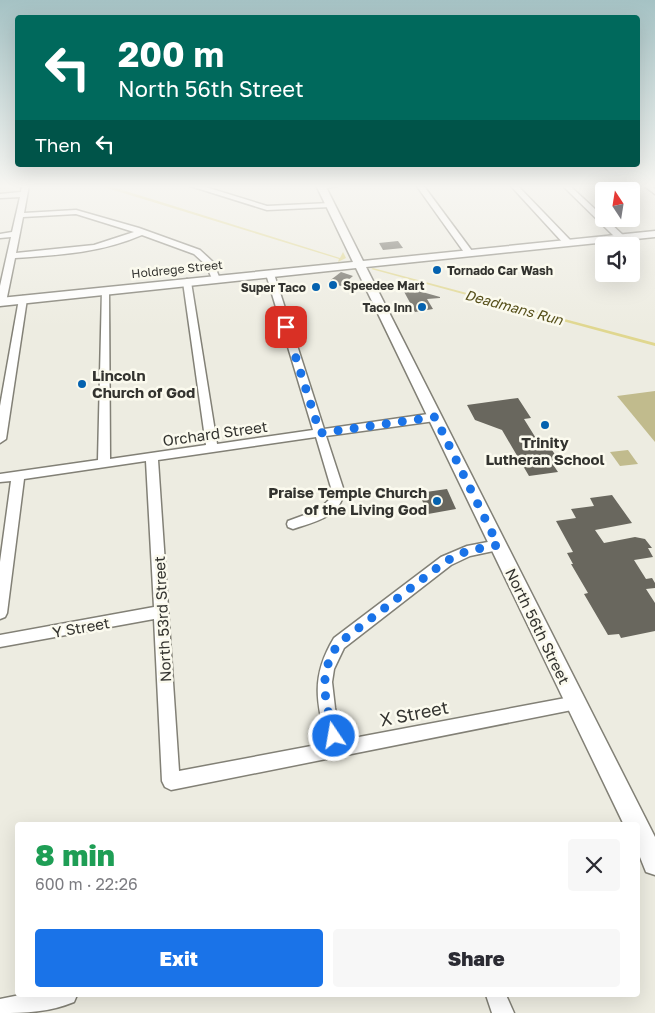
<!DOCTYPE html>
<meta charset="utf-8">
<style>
:root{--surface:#fff;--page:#f7f7f7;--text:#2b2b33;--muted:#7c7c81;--accent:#1a73e8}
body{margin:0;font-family:"Golos Text",sans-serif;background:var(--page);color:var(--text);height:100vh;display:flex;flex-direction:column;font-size:19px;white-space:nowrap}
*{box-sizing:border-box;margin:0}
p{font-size:16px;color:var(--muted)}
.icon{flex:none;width:28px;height:28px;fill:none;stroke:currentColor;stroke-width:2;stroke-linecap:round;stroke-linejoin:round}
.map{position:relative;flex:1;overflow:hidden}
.sheet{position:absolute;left:15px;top:822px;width:625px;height:175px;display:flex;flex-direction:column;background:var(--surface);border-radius:5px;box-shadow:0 5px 20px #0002}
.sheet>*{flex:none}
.hud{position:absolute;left:15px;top:15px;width:625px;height:152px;border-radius:5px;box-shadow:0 5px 20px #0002;background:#00695c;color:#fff;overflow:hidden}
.needle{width:32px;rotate:348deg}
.buttons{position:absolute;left:595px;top:182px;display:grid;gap:10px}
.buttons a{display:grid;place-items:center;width:45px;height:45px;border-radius:5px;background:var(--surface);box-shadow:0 5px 20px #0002;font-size:25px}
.pin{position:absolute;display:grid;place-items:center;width:42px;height:42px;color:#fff;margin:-21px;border-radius:10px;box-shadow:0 2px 8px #0006}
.me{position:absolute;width:55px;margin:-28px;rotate:348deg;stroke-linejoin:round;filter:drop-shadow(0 0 4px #0008)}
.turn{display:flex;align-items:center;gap:18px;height:105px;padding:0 20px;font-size:22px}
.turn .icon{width:65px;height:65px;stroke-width:2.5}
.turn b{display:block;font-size:35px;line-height:42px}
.then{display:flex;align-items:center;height:48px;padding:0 20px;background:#0003;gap:10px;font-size:19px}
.round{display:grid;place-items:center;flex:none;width:52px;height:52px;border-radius:5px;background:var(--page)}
.summary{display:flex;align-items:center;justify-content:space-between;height:85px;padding:0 20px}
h1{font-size:30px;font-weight:800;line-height:38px;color:#1e9e55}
.cta{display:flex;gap:10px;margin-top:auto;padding:10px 20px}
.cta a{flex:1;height:58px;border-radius:5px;background:var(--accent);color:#fff;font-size:20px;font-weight:800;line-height:58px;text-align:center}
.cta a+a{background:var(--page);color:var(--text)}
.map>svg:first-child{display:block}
.green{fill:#c1bb8d}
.water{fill:#e0d78f}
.building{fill:#69675e}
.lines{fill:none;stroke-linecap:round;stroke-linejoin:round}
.minor-casing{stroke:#828076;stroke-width:3}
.major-casing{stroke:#828076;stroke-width:3}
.minor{fill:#fff;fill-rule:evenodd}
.major{fill:#fff;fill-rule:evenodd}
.route{stroke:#1a73e8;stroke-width:9;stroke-dasharray:0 16.2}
.poi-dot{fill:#0562af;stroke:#fbfaee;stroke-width:2}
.labels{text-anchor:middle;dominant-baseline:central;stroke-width:5;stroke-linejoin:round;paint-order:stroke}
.far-street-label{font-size:12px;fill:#33332f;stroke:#fbfaee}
.far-poi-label{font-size:12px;font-weight:bold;fill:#33332f;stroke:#fbfaee;text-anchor:start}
.far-water-label{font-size:14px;font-style:italic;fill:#564f19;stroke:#fbfaee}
.poi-label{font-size:15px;font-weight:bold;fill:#33332f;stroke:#fbfaee;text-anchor:start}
.street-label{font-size:15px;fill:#33332f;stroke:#fbfaee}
.near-street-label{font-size:18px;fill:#33332f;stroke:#fbfaee}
</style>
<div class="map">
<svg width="655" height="1013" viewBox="0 0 655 1013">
<rect width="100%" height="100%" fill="#edece1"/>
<g class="green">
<polygon points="655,391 655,442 617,396"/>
<polygon points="628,450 638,464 620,466 610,452"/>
</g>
<g class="water">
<polygon points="97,185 106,185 158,201 340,258 343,252 346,258 338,262 339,259"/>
<polygon points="373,268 655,343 655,346 371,269"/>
</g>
<g class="building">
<polygon points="398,241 403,248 383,250 379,243"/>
<polygon points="341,272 353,276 341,286 328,282"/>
<polygon points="401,286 440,297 440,298 427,299 433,309 415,312"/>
<polygon points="518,398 531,418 524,419 542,448 550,447 560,462 555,463 557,465 554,466 558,472 529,476 502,430 475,420 467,405"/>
<polygon points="447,489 456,509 428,514 419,493"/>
<polygon points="612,495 632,523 595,530 604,543 635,537 645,539 652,548 648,548 653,557 634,560 646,579 652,578 655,583 655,588 646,589 655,603 655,631 621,638 619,634 608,635 584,594 588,593 571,564 573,564 567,553 573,552 556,521 576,518 571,509 594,506 590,498"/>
</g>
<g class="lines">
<g class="minor-casing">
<g id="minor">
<path d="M22,185h7l-5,28 52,-3 63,18 61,22 13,12 7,17 -7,2 -7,-16 -12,-11 -52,-19c-41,18 -84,20 -127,23l-9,44 -6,2v-18l11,-49 -11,1v-4l12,-2 8,-35 -20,1v-4l21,-2zM76,214l58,18 -40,13 -78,8 7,-36z"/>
<polygon points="187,185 199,185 267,206 330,203 334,205 330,207 267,210"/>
<polygon points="318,185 344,185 321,189 318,189"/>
<polygon points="416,185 423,185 472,251 472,255 466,255"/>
<polygon points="510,185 517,185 571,241 571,245 565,245"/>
<polygon points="562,185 569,185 624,236 624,240 618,240"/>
<polygon points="643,185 651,185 655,189 655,194"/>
<path d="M270,271l4,3 50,155 111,-16 5,4 -5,4 -109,15 18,55c-3,26 -30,31 -51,38l-5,-2 -1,-3 1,-3 30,-11 13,-12 1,-7 -16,-54 -158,23 21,311 148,-28c-11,-41 -16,-67 7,-105l107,-81 26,-11 31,-6 5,1 2,4 -2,4 -33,7 -19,9 -107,83 -10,21 -2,13 3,26 8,32 233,-44 6,2 2,5 -2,5 -411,82 -6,-3 -3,-6 -8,-162 -154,28v-12l154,-28 -8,-146 -122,18 -17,134 -2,4 -5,2v-57l11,-81 -11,1v-8l98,-14 4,-171h6l1,2 1,168 96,-14 -23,-163 4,-3 4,3 26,162 96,-14 -47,-156z"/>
<polygon points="23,296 27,299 6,439 0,443 0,406 19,299"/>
<path d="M20,995h57l-3,7c-24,10 -48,11 -74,11v-14z"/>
<polygon points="486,995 506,995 514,1013 492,1013"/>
</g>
</g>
<g class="major-casing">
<polygon id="major" points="316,185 325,185 363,261 655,231 655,237 366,267 655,837 655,875 646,872 638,852 638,825 624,825 356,268 0,306 0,298 353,262"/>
</g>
<use href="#minor" class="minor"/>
<use href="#major" class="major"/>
</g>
<linearGradient id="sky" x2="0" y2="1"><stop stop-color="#a5c2c4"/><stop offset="0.57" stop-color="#f7f6f2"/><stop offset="1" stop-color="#f7f6f2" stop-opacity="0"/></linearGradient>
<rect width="655" height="327" fill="url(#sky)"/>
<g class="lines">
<path class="route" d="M286,327l34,106 115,-16 63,128 -31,6 -21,10 -107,82c-23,32 -13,58 -5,93"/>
</g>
<g class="poi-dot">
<circle cx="437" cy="270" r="5"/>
<circle cx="333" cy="285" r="5"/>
<circle cx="316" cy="287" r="5"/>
<circle cx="422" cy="307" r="5"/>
<circle cx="82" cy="384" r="5"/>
<circle cx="545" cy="425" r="5"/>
<circle cx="437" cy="501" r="5"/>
</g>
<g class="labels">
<g class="far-street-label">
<text transform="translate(177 269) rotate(-6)">Holdrege Street</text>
</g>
<g class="far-poi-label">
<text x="447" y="270">Tornado Car Wash</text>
<text x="343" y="285">Speedee Mart</text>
<text x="306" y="287" text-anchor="end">Super Taco</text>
<text x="412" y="307" text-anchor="end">Taco Inn</text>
</g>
<g class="far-water-label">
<text transform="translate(514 307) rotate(15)">Deadmans Run</text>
</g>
<g class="poi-label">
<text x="92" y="375">Lincoln<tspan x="92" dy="17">Church of God</tspan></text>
<text x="545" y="442" text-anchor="middle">Trinity<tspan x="545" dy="17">Lutheran School</tspan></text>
<text x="427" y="492" text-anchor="end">Praise Temple Church<tspan x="427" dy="17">of the Living God</tspan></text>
</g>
<g class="street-label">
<text transform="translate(215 433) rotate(-8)">Orchard Street</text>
<text transform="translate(162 619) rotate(-93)">North 53rd Street</text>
<text transform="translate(538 626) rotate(64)">North 56th Street</text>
<text transform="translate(81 627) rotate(-10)">Y Street</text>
</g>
<g class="near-street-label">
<text transform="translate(414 713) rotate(-11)">X Street</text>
</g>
</g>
</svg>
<div class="buttons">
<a><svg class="needle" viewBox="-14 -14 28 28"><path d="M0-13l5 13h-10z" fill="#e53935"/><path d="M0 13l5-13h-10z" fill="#7c7c81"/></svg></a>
<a><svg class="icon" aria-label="sound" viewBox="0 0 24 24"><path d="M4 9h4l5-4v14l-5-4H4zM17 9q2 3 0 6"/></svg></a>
</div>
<div class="pin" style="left:286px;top:327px;background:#d93025"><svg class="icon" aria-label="arrive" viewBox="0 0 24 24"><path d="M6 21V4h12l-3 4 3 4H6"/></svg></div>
<svg class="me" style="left:334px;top:736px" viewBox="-20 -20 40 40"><circle r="17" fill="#1a73e8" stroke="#fff" stroke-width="3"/><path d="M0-11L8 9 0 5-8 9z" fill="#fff"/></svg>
<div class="hud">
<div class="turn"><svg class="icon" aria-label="left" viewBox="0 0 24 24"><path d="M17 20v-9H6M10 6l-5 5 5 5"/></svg><div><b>200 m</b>North 56th Street</div></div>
<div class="then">Then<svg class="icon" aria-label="left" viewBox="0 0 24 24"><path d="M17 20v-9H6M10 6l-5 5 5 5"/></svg></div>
</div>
<section class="sheet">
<div class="summary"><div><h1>8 min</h1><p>600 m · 22:26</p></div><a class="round"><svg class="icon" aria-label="close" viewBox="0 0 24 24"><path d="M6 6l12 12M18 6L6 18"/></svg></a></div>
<div class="cta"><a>Exit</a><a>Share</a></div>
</section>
</div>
